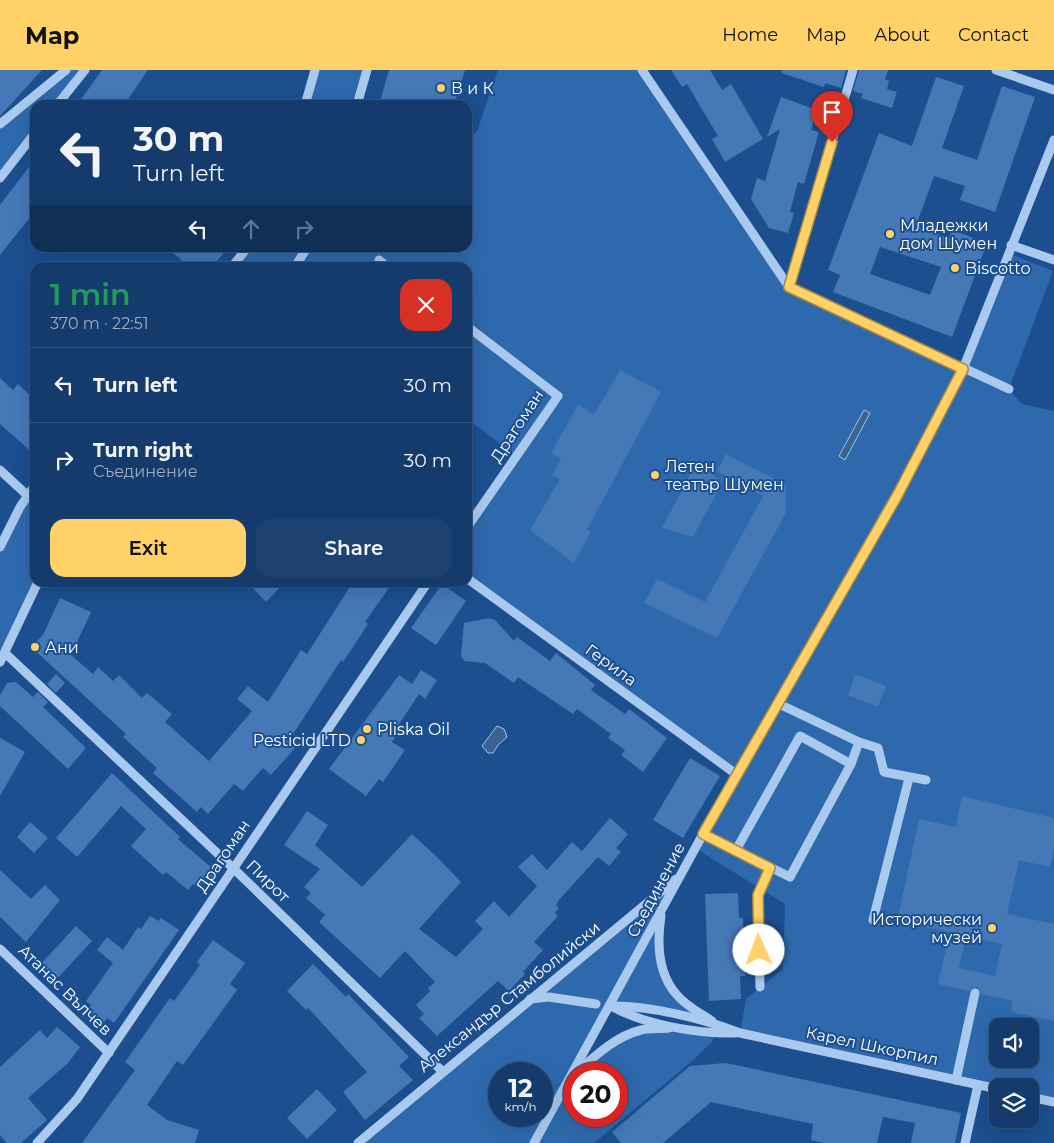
<!DOCTYPE html>
<meta charset="utf-8">
<style>
:root{--surface:#143b6b;--page:#1d4271;--text:#f1f3f6;--muted:#9dadc1;--line:#33557e;--accent:#ffd166}
body{margin:0;font-family:Montserrat,sans-serif;background:var(--page);color:var(--text);height:100vh;display:flex;flex-direction:column;font-size:19px;white-space:nowrap}
*{box-sizing:border-box;margin:0}
p{font-size:16px;color:var(--muted)}
.icon{flex:none;width:28px;height:28px;fill:none;stroke:currentColor;stroke-width:2;stroke-linecap:round;stroke-linejoin:round}
.map{position:relative;flex:1;overflow:hidden}
.details{position:absolute;left:30px;top:192px;width:442px;height:325px;display:flex;flex-direction:column;background:var(--surface);border-radius:15px;box-shadow:0 5px 20px #0002,0 0 0 1px var(--line)}
.details>*{flex:none}
.top-card{position:absolute;left:30px;top:30px;width:442px;height:152px;border-radius:15px;box-shadow:0 5px 20px #0002,0 0 0 1px var(--line);background:#143b6b;color:var(--text);overflow:hidden}
.tools{position:absolute;left:989px;top:948px;display:grid;gap:10px}
.tools a{display:grid;place-items:center;width:50px;height:50px;border-radius:10px;background:var(--surface);box-shadow:0 5px 20px #0002,0 0 0 1px var(--line);font-size:25px}
.speed{position:absolute;left:488px;top:992px;display:flex;gap:10px;font-size:25px;font-weight:700;text-align:center}
.speed>*{display:grid;place-content:center;width:65px;height:65px;border-radius:50%;background:var(--surface);box-shadow:0 5px 20px #0002,0 0 0 1px var(--line);line-height:1}
.speed small{font-size:12px;font-weight:400}
.speed .limit{border:8px solid #d22;background:#fff;color:#111}
.pin{position:absolute;display:grid;place-items:center;width:42px;height:42px;color:#fff;margin:-51px -21px;border-radius:50% 50% 50% 0;rotate:-45deg;box-shadow:0 0 5px #0007}
.pin .icon{rotate:45deg}
.me{position:absolute;width:55px;margin:-28px;rotate:358deg;stroke-linejoin:round;filter:drop-shadow(0 0 4px #0008)}
.turn{display:flex;align-items:center;gap:18px;height:105px;padding:0 20px;font-size:22px}
.turn .icon{width:65px;height:65px;stroke-width:2.5}
.turn b{display:block;font-size:35px;line-height:42px}
.lanes{display:flex;align-items:center;height:48px;padding:0 20px;background:#0003;justify-content:center;gap:25px;direction:ltr}
.lanes .off{opacity:.35}
.round{display:grid;place-items:center;flex:none;width:52px;height:52px;border-radius:15px;background:var(--page)}
.summary{display:flex;align-items:center;justify-content:space-between;height:85px;padding:0 20px}
h1{font-size:30px;font-weight:600;line-height:38px;color:#1e9e55}
.cta{display:flex;gap:10px;margin-top:auto;padding:10px 20px}
.cta a{flex:1;height:58px;border-radius:15px;background:var(--accent);color:#111;font-size:20px;font-weight:600;line-height:58px;text-align:center}
.cta a+a{background:var(--page);color:var(--text)}
ul{padding:0;list-style:none}
li{display:flex;align-items:center;gap:15px;height:75px;padding:0 20px;border-top:1px solid var(--line)}
li div{flex:1}
li b{display:block;font-size:19px}
li em{font-style:normal}
header{display:flex;align-items:center;gap:30px;box-sizing:border-box;height:70px;padding:0 25px;background:var(--accent);color:#111}
header strong{font-size:24px}
nav{display:flex;gap:28px;margin-inline-start:auto;font-size:18px}
.map>svg:first-child{display:block}
.green{fill:#2e69ad;fill-rule:evenodd}
.water{fill:#3c6290;stroke:#9cc4f0}
.building{fill:#4478b7;fill-rule:evenodd}
.lines{fill:none;stroke-linecap:round;stroke-linejoin:round}
.minor{stroke:#a9c9ee;stroke-width:9}
.route-casing{stroke:#a68842;stroke-width:12}
.route{stroke:#ffd166;stroke-width:9}
.poi-dot{fill:#ffd166;stroke:#1b4f8f;stroke-width:2}
.labels{text-anchor:middle;dominant-baseline:central;stroke-width:4;stroke-linejoin:round;paint-order:stroke}
.poi-label{font-size:16px;fill:#fff;stroke:#1b4f8f;text-anchor:start}
.street-label{font-size:16px;fill:#fff;stroke:#1b4f8f}
</style>
<header>
<strong>Map</strong>
<nav><a>Home</a><a>Map</a><a>About</a><a>Contact</a></nav>
</header>
<div class="map">
<svg width="1054" height="1073" viewBox="0 0 1054 1073">
<rect width="100%" height="100%" fill="#1b4f8f"/>
<g class="green">
<polygon points="66,0 85,0 57,35 35,35 35,63 0,108 0,54"/>
<polygon points="315,0 367,0 357,35 305,35"/>
<path d="M498,0h144l147,217 173,82 46,-116 45,18 -44,118 13,15 32,7v691l-24,-5v-11h-32l-258,-53 6,-34 37,-30 2,-65 -90,-56 41,-74 -268,-195v-53l48,-70 -48,-37v-151h-237l16,-20h221v-107l9,-10zM998,956h32v33h-32z"/>
<polygon points="35,415 35,512 0,592 0,477"/>
<path d="M680,806l-17,33 -4,41 18,45 40,28 -107,-17 -36,69v41h42v-42h-41c13,-12 53,-41 68,-44 26,-4 48,-1 73,4l-5,9 -19,18 -98,82h-236zM499,1004h42v42h-42z"/>
</g>
<g class="water">
<polygon points="864,340 870,343 845,390 839,386"/>
<polygon points="497,656 504,659 507,667 498,675 493,683 488,683 482,676"/>
</g>
<g class="building">
<polygon points="0,0 42,0 0,46"/>
<polygon points="102,0 148,0 124,35 77,35"/>
<polygon points="389,0 465,0 454,35 379,35"/>
<polygon points="671,0 710,0 722,20 731,14 763,69 725,92 712,69 718,66 687,14 682,17"/>
<polygon points="782,0 846,0 841,18 825,13 824,17 782,3"/>
<polygon points="859,0 888,0 885,9 889,11 887,19 897,22 892,38 861,28 863,24 853,21"/>
<path d="M936,7l28,9 -22,62 35,12 25,-74 33,11 -40,115 -35,-12 5,-14 -31,-10 -18,50 33,12 3,-8 35,13 -35,94 -119,-45 7,-17 -12,-5 51,-137 33,13zM880,177l61,20 -11,28 -60,-21z"/>
<polygon points="781,27 817,40 811,60 819,62 804,114 798,112 790,142 794,143 788,163 769,158 751,129 757,108 765,111 780,59 767,67"/>
<polygon points="35,89 35,141 0,185 0,135"/>
<polygon points="167,178 228,178 211,198 191,198"/>
<polygon points="620,300 661,322 587,460 591,461 574,493 530,460 560,409 552,405 561,389 551,383 578,335 594,345"/>
<polygon points="0,308 13,320 18,314 35,330 35,385 0,354"/>
<polygon points="726,384 786,415 786,443 717,568 644,533 657,509 705,532 763,426 717,401"/>
<polygon points="698,390 722,413 693,467 662,458"/>
<polygon points="247,512 285,512 266,532"/>
<polygon points="353,512 393,512 365,552 368,554 343,592 341,590 288,672 295,678 271,705 263,698 243,721 234,714 208,744 201,737 197,742 153,703 157,698 123,667 126,664 31,577 43,565 60,528 91,542 71,585 93,604 98,597 113,611 119,605 142,628 147,623 172,644 165,652 209,691 252,641 237,629 248,616 268,632 301,580 307,584"/>
<polygon points="442,514 466,531 436,575 411,558"/>
<polygon points="489,548 495,550 514,571 517,567 550,591 556,583 595,615 591,620 625,644 629,639 667,668 643,702 621,685 625,680 608,668 611,664 577,639 573,644 518,607 514,613 485,593 464,591 461,586 464,553"/>
<polygon points="421,600 437,610 425,629 419,624 393,663 396,666 392,672 405,680 383,712 379,709 366,726 329,699 399,605 412,614"/>
<polygon points="56,604 65,613 56,623 47,614"/>
<polygon points="855,604 886,616 878,637 848,625"/>
<polygon points="16,612 33,627 38,622 48,632 43,637 86,678 68,699 0,636 0,625 7,613"/>
<polygon points="0,668 25,682 0,726"/>
<polygon points="690,688 720,706 683,768 653,750"/>
<polygon points="112,703 180,767 178,769 218,803 208,816 204,812 198,818 193,814 188,820 166,802 163,805 131,776 146,759 121,736 77,787 56,768"/>
<path d="M962,726l92,22v30l-4,19 -31,-7 -12,54 47,10v97l-43,-9 2,-11 -32,-7 -4,-7h-4l-4,4 -31,-7 12,-52 -53,-11 22,-102 37,8zM966,866l36,8 -7,32 -36,-8z"/>
<polygon points="307,741 328,755 315,775 362,817 412,764 438,788 461,812 419,859 456,887 483,859 475,851 494,831 509,847 537,816 518,797 532,784 547,800 572,772 582,781 610,748 628,764 616,778 621,782 609,796 598,787 558,831 556,836 559,838 555,843 558,846 534,872 543,880 523,902 525,904 509,921 498,911 437,966 419,948 424,944 416,935 430,921 428,918 435,912 405,881 380,908 319,852 325,845 306,828 311,823 304,817 320,799 284,775"/>
<polygon points="30,752 48,768 34,783 17,767"/>
<polygon points="0,800 31,829 45,815 60,830 26,872 0,847"/>
<polygon points="738,823 739,848 743,848 745,906 740,906 741,929 709,931 705,824"/>
<polygon points="150,846 159,851 161,848 179,860 114,953 107,948 103,954 86,941 91,935 86,931 113,893 97,880 107,867 123,880 138,857 141,859"/>
<polygon points="76,856 92,871 55,911 39,896"/>
<polygon points="213,870 245,893 230,914 237,920 183,995 177,991 147,1035 167,1050 199,1060 195,1073 82,1073 135,1000 125,992 170,928 174,931 200,895 197,892"/>
<polygon points="313,894 346,927 348,924 409,987 399,996 413,1010 365,1050 343,1022 367,1002 308,938 306,940 287,921"/>
<polygon points="57,957 80,977 68,993 28,1028 47,1050 21,1073 7,1073 0,1065 0,997 40,960 47,968"/>
<polygon points="726,993 961,1043 955,1073 911,1073 915,1053 883,1047 877,1073 824,1073 811,1070 813,1054 711,1032 663,1073 621,1073 612,1062 690,996"/>
<polygon points="317,1019 337,1040 307,1069 287,1048"/>
</g>
<g class="lines">
<g class="minor">
<polyline points="642,0 789,217 1009,319"/>
<polyline points="996,0 1054,20"/>
<polyline points="57,35 85,0"/>
<polyline points="305,35 315,0"/>
<polyline points="357,35 367,0"/>
<polyline points="0,54 66,0"/>
<polyline points="0,108 35,63"/>
<polyline points="1011,175 1054,190"/>
<polyline points="379,190 389,198"/>
<polyline points="231,198 247,178"/>
<polyline points="294,198 307,178"/>
<polyline points="789,217 853,0"/>
<polyline points="468,257 558,326 468,456"/>
<polyline points="0,400 27,425"/>
<polyline points="0,477 20,437 35,415"/>
<polyline points="468,509 736,704"/>
<polyline points="5,583 233,798 442,1001"/>
<polyline points="0,592 38,512"/>
<polyline points="859,672 878,678 884,702 926,710"/>
<polyline points="703,764 790,807 851,694 859,672 777,633"/>
<polyline points="736,780 800,666 851,694"/>
<path d="M661,846c-4,26 -3,58 16,79 9,11 23,18 35,26"/>
<polyline points="873,850 909,708"/>
<polyline points="0,879 109,983"/>
<polyline points="760,917 758,825 770,797"/>
<polyline points="530,929 549,927 596,934"/>
<path d="M610,936c38,-1 95,13 130,27l258,56"/>
<path d="M613,937c33,18 85,27 123,26"/>
<path d="M577,1002c18,-16 39,-36 64,-42 8,-2 19,-1 28,-2"/>
<polyline points="956,1010 975,923"/>
<polyline points="1030,1027 1054,1032"/>
<polyline points="37,1073 77,1029 428,512"/>
<polyline points="358,1073 676,809"/>
<polyline points="534,1073 703,764 929,367 963,299 1054,70"/>
<polyline points="965,1073 978,1015"/>
</g>
</g>
<g class="lines">
<g class="route-casing">
<polyline id="route" points="759,880 758,825 770,798 703,764 897,426 963,299 789,217 832,72"/>
</g>
<use href="#route" class="route"/>
</g>
<g class="poi-dot">
<circle cx="441" cy="18" r="5"/>
<circle cx="890" cy="164" r="5"/>
<circle cx="955" cy="198" r="5"/>
<circle cx="655" cy="405" r="5"/>
<circle cx="35" cy="577" r="5"/>
<circle cx="367" cy="659" r="5"/>
<circle cx="361" cy="670" r="5"/>
<circle cx="992" cy="858" r="5"/>
</g>
<g class="labels">
<g class="poi-label">
<text x="451" y="18">В и К</text>
<text x="900" y="155">Младежки<tspan x="900" dy="18">дом Шумен</tspan></text>
<text x="965" y="198">Biscotto</text>
<text x="665" y="396">Летен<tspan x="665" dy="18">театър Шумен</tspan></text>
<text x="45" y="577">Ани</text>
<text x="377" y="659">Pliska Oil</text>
<text x="351" y="670" text-anchor="end">Pesticid LTD</text>
<text x="982" y="849" text-anchor="end">Исторически<tspan x="982" dy="18">музей</tspan></text>
</g>
<g class="street-label">
<text transform="translate(517 356) rotate(-57)">Драгоман</text>
<text transform="translate(611 595) rotate(36)">Герила</text>
<text transform="translate(223 786) rotate(-56)">Драгоман</text>
<text transform="translate(268 811) rotate(44)">Пирот</text>
<text transform="translate(656 820) rotate(-62)">Съединение</text>
<text transform="translate(65 920) rotate(44)">Атанас Вълчев</text>
<text transform="translate(509 927) rotate(-39)">Александър Стамболийски</text>
<text transform="translate(872 976) rotate(12)">Карел Шкорпил</text>
</g>
</g>
</svg>
<div class="tools">
<a><svg class="icon" aria-label="sound" viewBox="0 0 24 24"><path d="M4 9h4l5-4v14l-5-4H4zM17 9q2 3 0 6"/></svg></a>
<a><svg class="icon" aria-label="layers" viewBox="0 0 24 24"><path d="M12 4l9 5-9 5-9-5zM3 14l9 5 9-5"/></svg></a>
</div>
<div class="speed"><div>12<small>km/h</small></div><div class="limit">20</div></div>
<div class="pin" style="left:832px;top:72px;background:#d93025"><svg class="icon" aria-label="arrive" viewBox="0 0 24 24"><path d="M6 21V4h12l-3 4 3 4H6"/></svg></div>
<svg class="me" style="left:759px;top:880px" viewBox="-20 -20 40 40"><circle r="19" fill="#fff"/><path d="M0-13L10 11 0 6-10 11z" fill="#ffd166"/></svg>
<div class="top-card">
<div class="turn"><svg class="icon" aria-label="left" viewBox="0 0 24 24"><path d="M17 20v-9H6M10 6l-5 5 5 5"/></svg><div><b>30 m</b>Turn left</div></div>
<div class="lanes"><svg class="icon" aria-label="left" viewBox="0 0 24 24"><path d="M17 20v-9H6M10 6l-5 5 5 5"/></svg><svg class="icon off" aria-label="ahead" viewBox="0 0 24 24"><path d="M12 20V5M6 11l6-6 6 6"/></svg><svg class="icon off" aria-label="right" viewBox="0 0 24 24"><path d="M7 20v-9h11M14 6l5 5-5 5"/></svg></div>
</div>
<section class="details">
<div class="summary"><div><h1>1 min</h1><p>370 m · 22:51</p></div><a class="round" style="background:#d93025;color:#fff"><svg class="icon" aria-label="close" viewBox="0 0 24 24"><path d="M6 6l12 12M18 6L6 18"/></svg></a></div>
<ul>
<li><svg class="icon" aria-label="left" viewBox="0 0 24 24"><path d="M17 20v-9H6M10 6l-5 5 5 5"/></svg><div><b>Turn left</b></div><em>30 m</em></li>
<li><svg class="icon" aria-label="right" viewBox="0 0 24 24"><path d="M7 20v-9h11M14 6l5 5-5 5"/></svg><div><b>Turn right</b><p>Съединение</p></div><em>30 m</em></li>
</ul>
<div class="cta"><a>Exit</a><a>Share</a></div>
</section>
</div>
